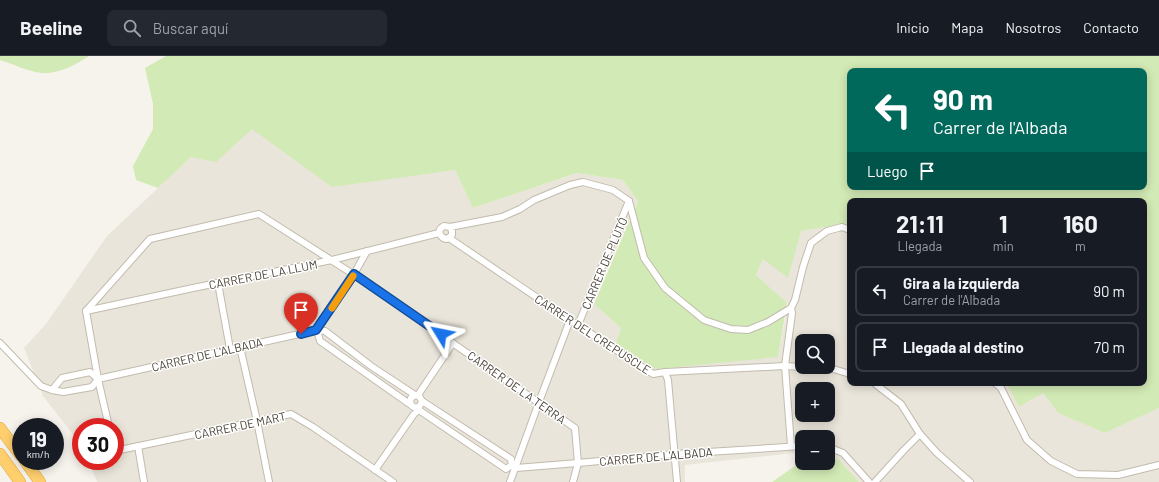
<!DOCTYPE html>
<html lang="es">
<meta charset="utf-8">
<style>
:root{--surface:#171b24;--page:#242831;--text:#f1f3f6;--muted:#9ea1a6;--line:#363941}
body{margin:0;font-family:Barlow,sans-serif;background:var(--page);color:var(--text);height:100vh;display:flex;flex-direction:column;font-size:15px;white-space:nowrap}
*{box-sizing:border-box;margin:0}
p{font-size:13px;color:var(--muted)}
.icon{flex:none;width:22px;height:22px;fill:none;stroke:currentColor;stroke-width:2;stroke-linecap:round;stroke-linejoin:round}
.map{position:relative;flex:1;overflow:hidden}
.panel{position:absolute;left:847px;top:142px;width:300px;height:188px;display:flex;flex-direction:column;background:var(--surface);border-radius:8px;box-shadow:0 2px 10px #0003}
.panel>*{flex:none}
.banner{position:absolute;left:847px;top:12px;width:300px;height:122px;border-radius:8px;box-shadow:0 2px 10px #0003;background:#00695c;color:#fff;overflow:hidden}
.tools{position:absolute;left:795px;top:278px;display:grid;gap:8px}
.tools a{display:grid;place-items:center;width:40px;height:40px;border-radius:8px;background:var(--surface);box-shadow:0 2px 10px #0003;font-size:20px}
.speed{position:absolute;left:12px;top:362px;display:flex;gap:8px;font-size:20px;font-weight:700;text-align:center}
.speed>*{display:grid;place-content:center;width:52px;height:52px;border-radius:50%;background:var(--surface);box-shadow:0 2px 10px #0003;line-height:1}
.speed small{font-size:10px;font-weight:400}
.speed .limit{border:6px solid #d22;background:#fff;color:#111}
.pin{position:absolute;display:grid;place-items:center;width:34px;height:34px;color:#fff;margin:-41px -17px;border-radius:50% 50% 50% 0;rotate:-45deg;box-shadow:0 0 4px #0007}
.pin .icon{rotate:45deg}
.me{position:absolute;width:44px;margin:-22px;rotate:305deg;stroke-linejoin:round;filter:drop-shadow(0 0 3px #0008)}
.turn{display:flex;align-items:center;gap:14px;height:84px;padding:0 20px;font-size:18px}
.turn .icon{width:52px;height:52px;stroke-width:2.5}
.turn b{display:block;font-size:28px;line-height:34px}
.then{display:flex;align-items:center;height:38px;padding:0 20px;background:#0003;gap:8px;font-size:15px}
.eta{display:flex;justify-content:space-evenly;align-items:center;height:68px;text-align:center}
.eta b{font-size:24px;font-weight:700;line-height:28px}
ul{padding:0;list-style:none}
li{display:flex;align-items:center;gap:12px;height:50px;margin:0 8px 6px;padding:0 12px;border:2px solid var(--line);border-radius:8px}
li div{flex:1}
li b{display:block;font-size:15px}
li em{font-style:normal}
header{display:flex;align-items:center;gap:24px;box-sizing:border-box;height:56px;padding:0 20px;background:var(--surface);border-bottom:1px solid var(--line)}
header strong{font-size:19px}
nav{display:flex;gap:22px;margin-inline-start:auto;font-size:14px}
.search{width:280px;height:36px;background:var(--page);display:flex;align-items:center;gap:10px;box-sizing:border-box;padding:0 14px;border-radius:8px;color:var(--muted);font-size:15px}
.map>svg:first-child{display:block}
.residential{fill:#eae5da;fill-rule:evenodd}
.green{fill:#d2eab5;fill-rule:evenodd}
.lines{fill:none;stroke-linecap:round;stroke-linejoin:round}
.street-casing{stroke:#c2bbae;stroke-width:8}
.highway-casing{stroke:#e0a43c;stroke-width:12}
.street{stroke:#fff;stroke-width:6}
.highway{stroke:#ffcf6e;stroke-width:11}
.route-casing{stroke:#114b97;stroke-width:10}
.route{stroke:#1a73e8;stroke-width:7}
.slow{stroke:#f59e0b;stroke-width:7}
.labels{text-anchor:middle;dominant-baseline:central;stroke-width:3;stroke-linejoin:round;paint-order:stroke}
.street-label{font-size:12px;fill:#4b4439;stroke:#fff}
</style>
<header>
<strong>Beeline</strong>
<div class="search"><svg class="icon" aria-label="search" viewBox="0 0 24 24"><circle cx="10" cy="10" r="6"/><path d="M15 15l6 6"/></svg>Buscar aquí</div>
<nav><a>Inicio</a><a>Mapa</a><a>Nosotros</a><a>Contacto</a></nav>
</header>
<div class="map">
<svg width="1159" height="426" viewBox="0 0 1159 426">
<rect width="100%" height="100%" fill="#f6f3ec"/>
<path class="residential" d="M252,73l166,45 37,-4 18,38 105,-35 45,7 15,20 -45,103 28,25 157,29 10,-53 -32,-29 7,-16 38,-28 49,-8v160h156l13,24 24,-14 15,20 47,20 54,-25v74h-300l-20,-22 -11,-4v-19h-26v15l-117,13v17h-588l-8,-21h26v-34h-34v18l-38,-49 -19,-48 22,-24 61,-88 84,-79zM802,285h26v26h-26zM802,333h26v26h-26z"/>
<g class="green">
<path d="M0,0h89c-14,9 -30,18 -47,17 -13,-1 -29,-9 -42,-13z"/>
<path d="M166,0h993v352l-54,25 -47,-20 -15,-20 -24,14 -13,-24h138v-182h-294v22l-49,8 -13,47 -25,-19 -7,16 31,28 -9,54 -122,12 -40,-25 5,-16 -27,-24 44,-103 -15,-21 -46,-7 -104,35 -18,-38 -123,17 -80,-58 -36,33 -25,-5 -33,31 -22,-8 -3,-14 20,-37v-25l-8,-36zM850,15h294v116h-294z"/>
<polygon points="828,400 839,404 859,426 772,426 802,405 802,407 828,407"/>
</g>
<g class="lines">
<g class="street-casing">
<g id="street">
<path d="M450,171l2,4v4l-5,4 -4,-1c-5,-4 -5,-9 1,-12l6,1 52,-10 18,-8 14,-9 36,-15 13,-3 30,8 16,11 15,57 21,30 39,32 27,9 17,1 20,-8 23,-14 4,-8 8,-33 8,-24 16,-12 15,-4 8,3"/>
<polyline points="449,182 570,264 653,318 665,316 785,310 802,311"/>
<polyline points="218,227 230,293"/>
<polyline points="86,255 193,232 332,204 439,177"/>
<polyline points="578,269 629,145"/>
<polyline points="0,287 41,330 52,334 63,336 92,331 98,323 317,274 354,218 367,195"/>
<polyline points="240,291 257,365 269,426"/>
<polyline points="808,311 830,312 850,318"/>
<polyline points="665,316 668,324 677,426"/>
<polyline points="874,327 901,348 920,378 937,397 970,426"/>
<polyline points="995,327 1001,332 1027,384 1051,405 1077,418 1118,419 1159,409"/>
<polyline points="52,334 62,322 90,316 98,323"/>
<polyline points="418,339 453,287"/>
<polyline points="422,345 511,403 512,409"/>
<path d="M411,349l-91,-64 -3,-11 8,1 46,35 44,29 4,1 3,5c-1,4 -2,5 -6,7l-4,-2 -2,-4 1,-4 4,-3"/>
<polyline points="416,352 506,413 512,409"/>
<polyline points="109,371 98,323 86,255 150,183 259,158 356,220 575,372 578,407 573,426"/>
<polyline points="138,390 144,426"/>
<polyline points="791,390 785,310 792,257 791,252"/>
<polyline points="828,391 843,397 869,426"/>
<polyline points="115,395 291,358 313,371 393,426"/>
<polyline points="512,409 516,412 578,407 675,398 802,390"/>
<polyline points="375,414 414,358 419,354"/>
<polyline points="510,426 539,346 570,264"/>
<polyline points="875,426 904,394 920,378"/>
</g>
</g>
<g class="highway-casing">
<g id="highway">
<polyline points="0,372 21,400"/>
<polyline points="0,398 20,426"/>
<polyline points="25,405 40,426"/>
</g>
</g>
<use href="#street" class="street"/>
<use href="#highway" class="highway"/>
</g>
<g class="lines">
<g class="route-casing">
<polyline id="route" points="301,278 316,274 354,218 441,278"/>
</g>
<use href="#route" class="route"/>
<polyline class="slow" points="332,252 353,220"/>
</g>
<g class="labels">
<g class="street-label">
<text transform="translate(604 207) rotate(-67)">CARRER DE PLUTÓ</text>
<text transform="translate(263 218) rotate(-11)">CARRER DE LA LLUM</text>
<text transform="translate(593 278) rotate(33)">CARRER DEL CREPUSCLE</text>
<text transform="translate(207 298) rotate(-13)">CARRER DE L'ALBADA</text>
<text transform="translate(517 331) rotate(35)">CARRER DE LA TERRA</text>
<text transform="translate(240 369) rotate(-12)">CARRER DE MART</text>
<text transform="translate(656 400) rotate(-5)">CARRER DE L'ALBADA</text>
</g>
</g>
</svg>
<div class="tools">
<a><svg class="icon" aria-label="search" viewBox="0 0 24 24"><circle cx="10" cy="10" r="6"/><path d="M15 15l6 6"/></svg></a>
<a>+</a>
<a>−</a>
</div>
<div class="speed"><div>19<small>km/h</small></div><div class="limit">30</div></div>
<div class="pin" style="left:301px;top:278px;background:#d93025"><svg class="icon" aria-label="arrive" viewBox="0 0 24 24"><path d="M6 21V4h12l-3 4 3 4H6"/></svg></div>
<svg class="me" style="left:441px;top:278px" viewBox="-20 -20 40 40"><path d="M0-17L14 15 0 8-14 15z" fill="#1a73e8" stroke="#fff" stroke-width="4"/></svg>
<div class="banner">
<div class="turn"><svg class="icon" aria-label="left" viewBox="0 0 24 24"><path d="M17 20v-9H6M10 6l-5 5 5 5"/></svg><div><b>90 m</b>Carrer de l'Albada</div></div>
<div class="then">Luego<svg class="icon" aria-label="arrive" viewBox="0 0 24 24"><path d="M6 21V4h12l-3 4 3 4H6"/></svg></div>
</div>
<section class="panel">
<div class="eta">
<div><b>21:11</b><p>Llegada</p></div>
<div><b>1</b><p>min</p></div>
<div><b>160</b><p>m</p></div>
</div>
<ul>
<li><svg class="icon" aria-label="left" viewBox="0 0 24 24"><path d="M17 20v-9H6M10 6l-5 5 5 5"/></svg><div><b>Gira a la izquierda</b><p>Carrer de l'Albada</p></div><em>90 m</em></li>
<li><svg class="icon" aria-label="arrive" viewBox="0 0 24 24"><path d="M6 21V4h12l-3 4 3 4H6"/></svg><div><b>Llegada al destino</b></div><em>70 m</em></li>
</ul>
</section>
</div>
